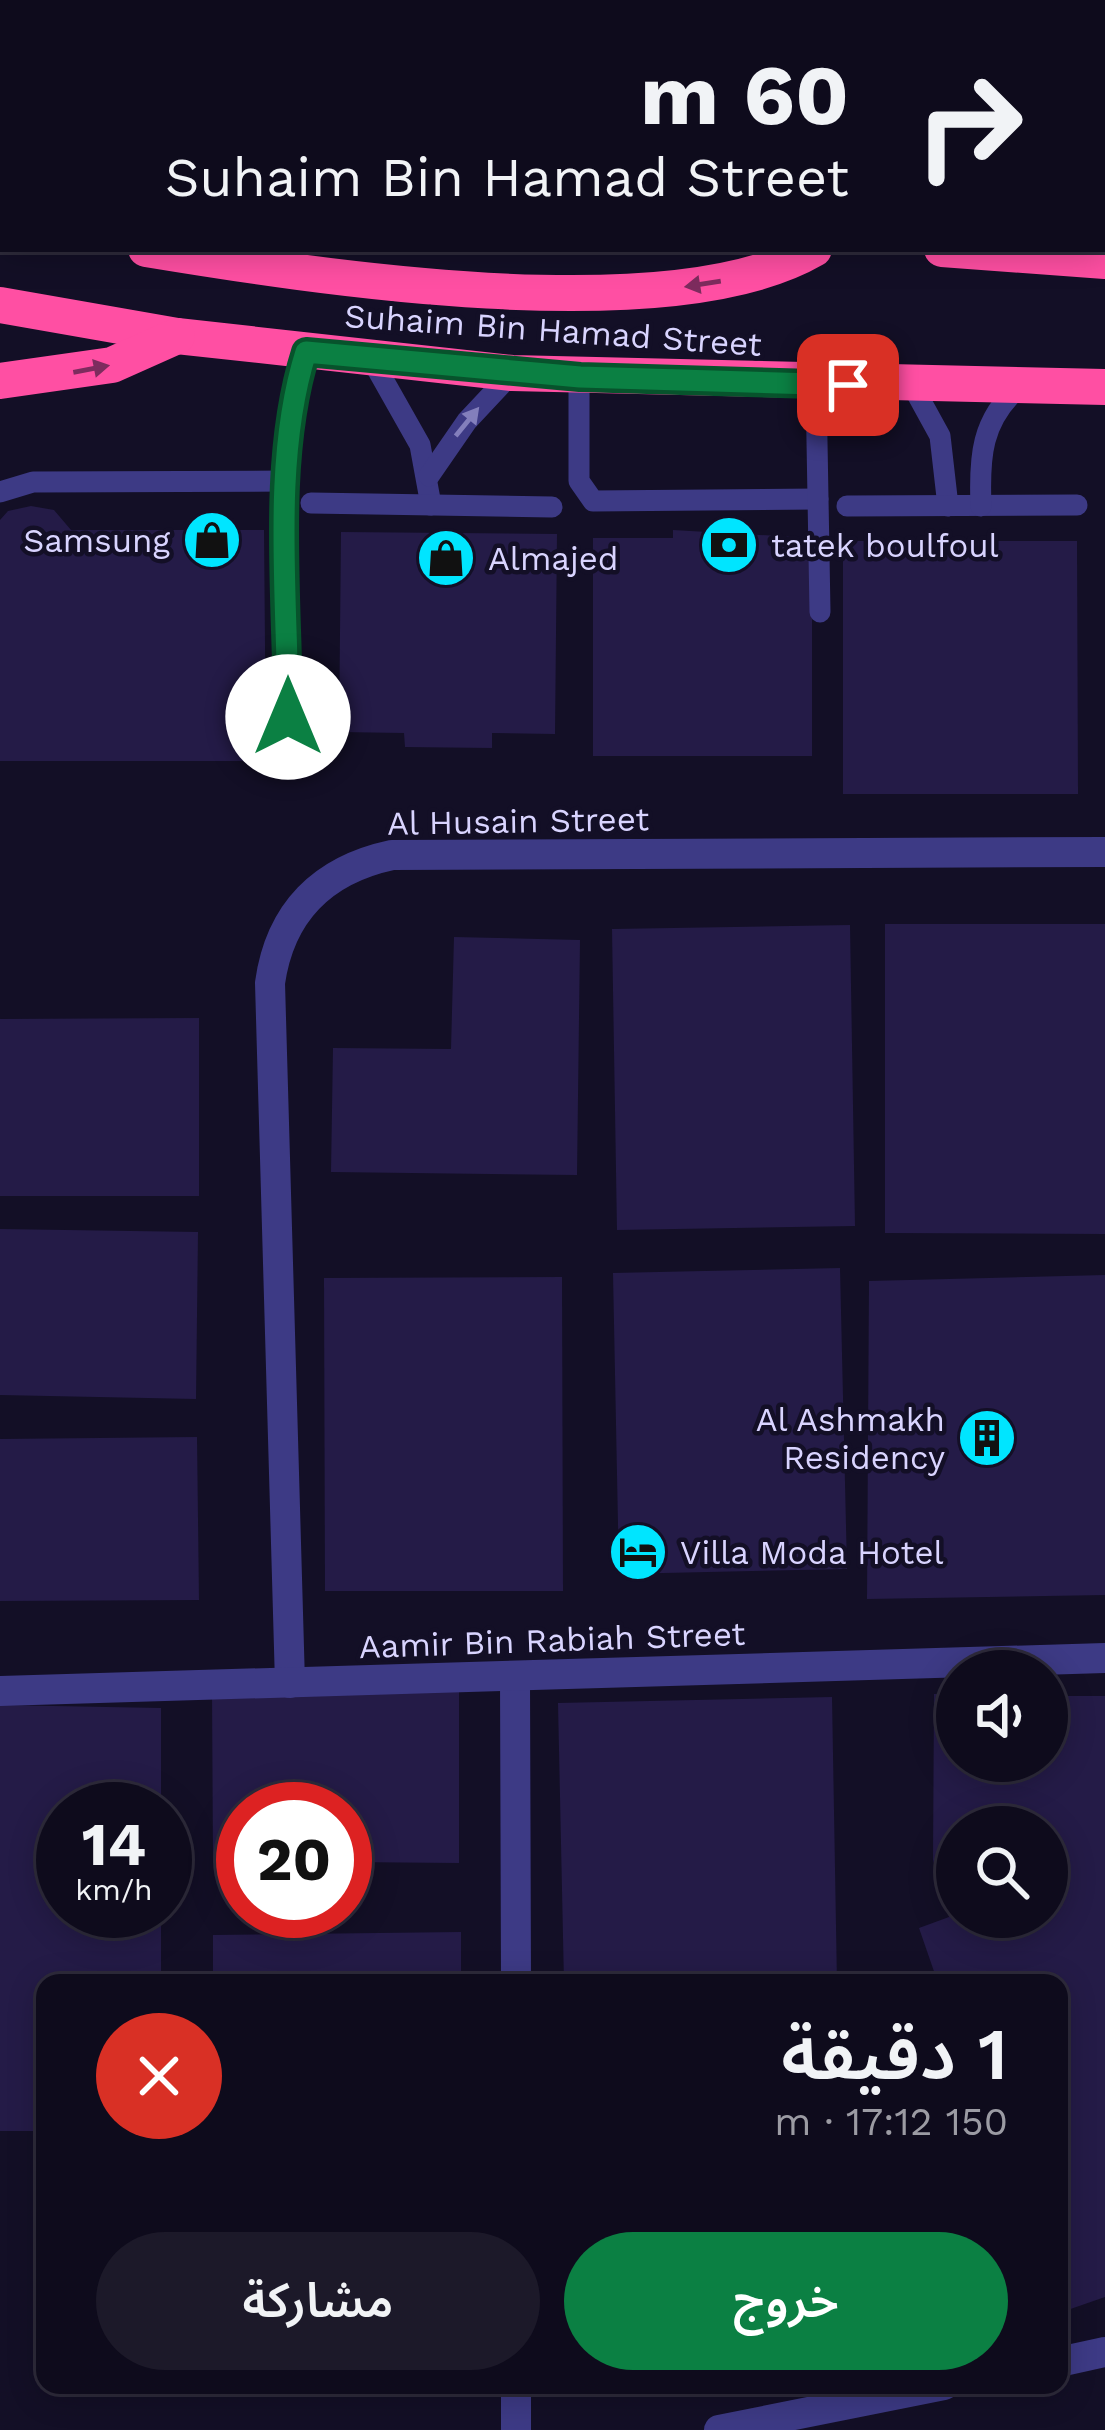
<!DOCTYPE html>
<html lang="ar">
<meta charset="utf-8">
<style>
:root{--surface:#0e0b1c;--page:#1c1929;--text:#f1f3f6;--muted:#9b9ba3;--line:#2e2b3b;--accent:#0b8043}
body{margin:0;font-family:"Work Sans","Noto Sans Arabic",sans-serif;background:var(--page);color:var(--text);direction:rtl;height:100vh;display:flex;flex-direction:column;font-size:45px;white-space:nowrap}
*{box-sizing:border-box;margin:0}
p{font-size:39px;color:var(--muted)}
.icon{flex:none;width:66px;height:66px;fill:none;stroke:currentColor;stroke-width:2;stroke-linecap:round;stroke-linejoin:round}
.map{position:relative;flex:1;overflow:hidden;direction:ltr}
.details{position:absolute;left:36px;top:1974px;width:1032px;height:420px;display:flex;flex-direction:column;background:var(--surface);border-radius:24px;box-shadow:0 6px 30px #0003,0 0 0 3px var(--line);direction:rtl}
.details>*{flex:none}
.guide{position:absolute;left:0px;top:0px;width:1107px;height:252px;box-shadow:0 6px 30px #0003,0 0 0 3px var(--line);direction:rtl;background:#0e0b1c;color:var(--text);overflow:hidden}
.tools{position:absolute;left:936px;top:1650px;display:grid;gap:24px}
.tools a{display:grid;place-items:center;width:132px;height:132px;border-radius:50%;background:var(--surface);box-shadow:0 6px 30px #0003,0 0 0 3px var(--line);font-size:60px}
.speed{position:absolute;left:36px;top:1782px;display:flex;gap:24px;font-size:60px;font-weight:700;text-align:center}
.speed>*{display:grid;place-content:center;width:156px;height:156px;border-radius:50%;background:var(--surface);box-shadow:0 6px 30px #0003,0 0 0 3px var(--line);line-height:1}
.speed small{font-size:30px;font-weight:400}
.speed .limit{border:18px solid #d22;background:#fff;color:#111}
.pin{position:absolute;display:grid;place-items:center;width:102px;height:102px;color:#fff;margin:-51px;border-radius:24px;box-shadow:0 6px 18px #0006}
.me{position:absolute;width:132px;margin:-66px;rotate:0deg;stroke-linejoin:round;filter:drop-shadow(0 0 9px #0008)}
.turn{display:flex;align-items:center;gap:42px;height:252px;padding:0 60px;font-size:54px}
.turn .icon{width:156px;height:156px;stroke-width:2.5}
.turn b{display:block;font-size:84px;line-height:102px}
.round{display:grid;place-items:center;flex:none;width:126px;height:126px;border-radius:63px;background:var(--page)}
.summary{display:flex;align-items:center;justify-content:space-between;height:204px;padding:0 60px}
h1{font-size:72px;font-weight:600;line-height:90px}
.cta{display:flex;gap:24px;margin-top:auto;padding:24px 60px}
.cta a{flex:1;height:138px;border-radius:72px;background:var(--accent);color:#fff;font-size:48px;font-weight:600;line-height:138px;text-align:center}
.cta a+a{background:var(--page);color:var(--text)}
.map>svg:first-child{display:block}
.building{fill:#241b47;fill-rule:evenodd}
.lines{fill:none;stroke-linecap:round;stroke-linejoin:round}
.path{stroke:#2fb8b0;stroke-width:8;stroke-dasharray:6 9;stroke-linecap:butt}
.lane{stroke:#3d3a85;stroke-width:21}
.street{stroke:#3d3a85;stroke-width:30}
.highway{stroke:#ff4fa3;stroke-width:36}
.oneway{fill:#7d2c5e}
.oneway2{fill:#837fbc}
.route-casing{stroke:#07532c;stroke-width:30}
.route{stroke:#0b8043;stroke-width:21}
.labels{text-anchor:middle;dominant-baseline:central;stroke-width:9;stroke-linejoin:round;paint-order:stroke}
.street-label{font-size:33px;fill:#d9d4ff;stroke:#130f26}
.poi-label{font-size:33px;fill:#d9d4ff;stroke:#130f26;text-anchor:start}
</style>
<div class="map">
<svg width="1105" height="2430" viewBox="0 0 1105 2430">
<rect width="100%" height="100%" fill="#130f26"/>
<g class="building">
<polygon points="31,506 54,510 71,530 264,530 266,761 0,761 0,520 8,511"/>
<polygon points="673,530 812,538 812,756 593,756 593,538 673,538"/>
<polygon points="341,532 557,534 555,734 492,733 492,748 405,747 404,733 339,732"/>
<polygon points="843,541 1077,541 1078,794 843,794"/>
<polygon points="885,924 1105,924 1105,1234 885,1233"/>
<polygon points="850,925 855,1226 617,1230 612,929"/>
<polygon points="454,937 580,940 577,1175 331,1172 333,1048 451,1049"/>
<polygon points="199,1018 199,1196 0,1196 0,1019"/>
<polygon points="0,1229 198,1232 196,1399 0,1395"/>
<polygon points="840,1268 847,1569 619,1574 613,1273"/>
<polygon points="1105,1275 1105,1595 867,1599 869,1281"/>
<polygon points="562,1277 563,1591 325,1591 324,1278"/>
<polygon points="197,1437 199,1600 0,1601 0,1439"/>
<polygon points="212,1690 459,1690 459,1863 345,1862 345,1809 243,1809 243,1863 213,1863"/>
<path d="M934,1694h23v67h90v-65h58v601l-46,16v-330h-121l-19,-55 30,-11 -16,-57zM957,1827h90v90h-90z"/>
<polygon points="832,1697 837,1983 564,1983 558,1703"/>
<polygon points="0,1705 161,1708 161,1809 63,1809 63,1911 161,1911 161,1983 45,1983 45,2131 0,2131"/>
<polygon points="461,1932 461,1983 213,1983 213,1935"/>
</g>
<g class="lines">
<g class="path">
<polyline points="498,0 535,3"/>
<polyline points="1104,116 1105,116"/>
</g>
<g class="lane">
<polyline points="372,360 420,445 431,505"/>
<polyline points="579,377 579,481 593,501 818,499"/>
<polyline points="816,384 820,612"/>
<polyline points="912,385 940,436 948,506"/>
<polyline points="429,476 467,421 512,373"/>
<polyline points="0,492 33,482 288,481"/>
<polyline points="311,503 552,507"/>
<polyline points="847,506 1077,505"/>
<path d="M981,506c-2,-49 0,-86 39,-120"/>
<path d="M288,717c0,-116 -17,-255 18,-365"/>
</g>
<g class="street">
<polyline points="515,1678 516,1983"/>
<path d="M290,1683l-20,-700c10,-71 52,-113 122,-128l713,-3"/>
<polyline points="0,1691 1105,1658"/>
<polyline points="1059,2362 1105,2352"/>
<polyline points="516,2430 516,2385"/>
<polyline points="719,2430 944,2385"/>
</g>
<g class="highway">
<polyline points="0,86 3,87"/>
<polyline points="0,143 3,143"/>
<polyline points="0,224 3,224"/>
<path d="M146,249c164,27 524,84 668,0"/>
<polyline points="942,249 1105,261"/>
<polyline points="0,305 177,336 512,373 1105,387"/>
<polyline points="0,381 112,365 177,336"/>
</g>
</g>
<defs><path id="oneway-solid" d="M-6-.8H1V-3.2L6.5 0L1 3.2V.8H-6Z" transform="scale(3)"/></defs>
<g class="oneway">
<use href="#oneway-solid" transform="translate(703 284) rotate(171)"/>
<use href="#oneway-solid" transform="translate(91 369) rotate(-11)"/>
</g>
<use class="oneway2" href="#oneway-solid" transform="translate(467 422) rotate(-51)"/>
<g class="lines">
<g class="route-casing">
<path id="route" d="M288,717c0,-116 -17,-255 18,-365l274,25 268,8"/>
</g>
<use href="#route" class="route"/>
</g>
<defs>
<g id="shop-disc" transform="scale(3)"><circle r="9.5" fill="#00e5ff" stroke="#130f26"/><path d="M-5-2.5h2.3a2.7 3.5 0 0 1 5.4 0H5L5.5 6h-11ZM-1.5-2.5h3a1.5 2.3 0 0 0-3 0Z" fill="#111"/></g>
<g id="bank-disc" transform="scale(3)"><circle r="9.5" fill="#00e5ff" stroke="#130f26"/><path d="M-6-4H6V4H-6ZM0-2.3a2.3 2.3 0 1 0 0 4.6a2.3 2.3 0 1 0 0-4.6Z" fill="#111"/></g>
<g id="building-disc" transform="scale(3)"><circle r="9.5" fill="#00e5ff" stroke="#130f26"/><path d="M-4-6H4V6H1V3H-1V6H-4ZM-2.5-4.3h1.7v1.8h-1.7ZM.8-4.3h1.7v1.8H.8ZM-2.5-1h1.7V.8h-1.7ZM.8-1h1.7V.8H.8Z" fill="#111"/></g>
<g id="hotel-disc" transform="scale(3)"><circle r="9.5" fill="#00e5ff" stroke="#130f26"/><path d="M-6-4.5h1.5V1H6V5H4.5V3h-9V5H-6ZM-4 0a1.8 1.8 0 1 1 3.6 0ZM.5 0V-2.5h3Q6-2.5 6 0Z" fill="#111"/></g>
</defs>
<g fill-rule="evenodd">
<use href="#shop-disc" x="212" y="540"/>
<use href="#bank-disc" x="729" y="545"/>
<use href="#shop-disc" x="446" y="558"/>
<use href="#building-disc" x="987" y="1438"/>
<use href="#hotel-disc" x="638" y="1552"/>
</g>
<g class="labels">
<g class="street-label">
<text transform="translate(553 330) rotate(4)">Suhaim Bin Hamad Street</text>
<text transform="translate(518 821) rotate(-1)">Al Husain Street</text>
<text transform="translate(552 1640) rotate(-2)">Aamir Bin Rabiah Street</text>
</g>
<g class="poi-label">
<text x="170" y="540" text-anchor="end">Samsung</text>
<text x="771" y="545">tatek boulfoul</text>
<text x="488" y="558">Almajed</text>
<text x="945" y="1419" text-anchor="end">Al Ashmakh<tspan x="945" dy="38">Residency</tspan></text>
<text x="680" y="1552">Villa Moda Hotel</text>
</g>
</g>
</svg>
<div class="tools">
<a><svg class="icon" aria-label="sound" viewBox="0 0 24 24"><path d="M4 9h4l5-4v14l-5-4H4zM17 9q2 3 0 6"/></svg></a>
<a><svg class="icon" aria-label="search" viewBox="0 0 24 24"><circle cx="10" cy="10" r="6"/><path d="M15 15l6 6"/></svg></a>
</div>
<div class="speed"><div>14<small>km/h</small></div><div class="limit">20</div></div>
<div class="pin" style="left:848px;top:385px;background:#d93025"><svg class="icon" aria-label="arrive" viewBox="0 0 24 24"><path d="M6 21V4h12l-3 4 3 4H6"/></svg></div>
<svg class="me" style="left:288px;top:717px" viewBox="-20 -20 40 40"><circle r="19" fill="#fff"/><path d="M0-13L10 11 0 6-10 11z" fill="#0b8043"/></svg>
<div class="guide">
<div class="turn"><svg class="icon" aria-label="right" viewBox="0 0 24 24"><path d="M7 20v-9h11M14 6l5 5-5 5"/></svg><div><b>60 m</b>Suhaim Bin Hamad Street</div></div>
</div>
<section class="details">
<div class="summary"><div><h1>1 دقيقة</h1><p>150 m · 17:12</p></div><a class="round" style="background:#d93025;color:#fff"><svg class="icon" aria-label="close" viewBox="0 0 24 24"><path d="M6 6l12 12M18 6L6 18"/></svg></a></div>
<div class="cta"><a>خروج</a><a>مشاركة</a></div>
</section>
</div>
